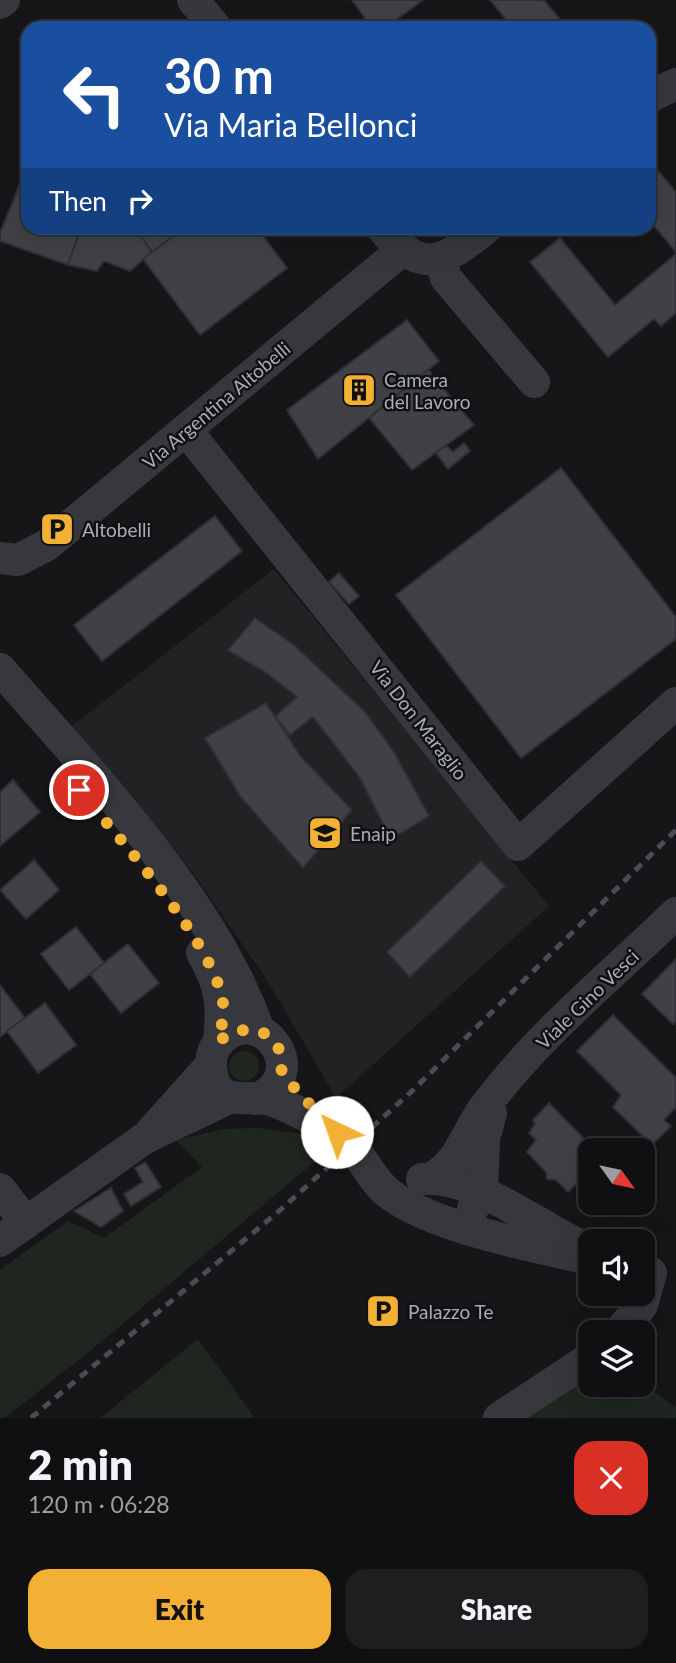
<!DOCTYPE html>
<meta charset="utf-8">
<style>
:root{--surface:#101012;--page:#1e1e20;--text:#f1f3f6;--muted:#9c9d9f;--line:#303032;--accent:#f2b134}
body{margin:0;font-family:Lato,sans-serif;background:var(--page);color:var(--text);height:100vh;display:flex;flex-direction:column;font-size:26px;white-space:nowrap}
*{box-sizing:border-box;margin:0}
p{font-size:23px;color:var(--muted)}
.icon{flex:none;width:38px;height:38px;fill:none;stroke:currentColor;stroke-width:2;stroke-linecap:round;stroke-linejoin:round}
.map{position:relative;height:1418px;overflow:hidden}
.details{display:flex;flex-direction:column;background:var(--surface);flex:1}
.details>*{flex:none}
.hud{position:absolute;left:21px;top:21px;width:635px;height:214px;border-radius:21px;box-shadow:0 7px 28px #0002,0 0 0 2px var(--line);background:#1a4fa0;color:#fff;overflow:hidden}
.needle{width:46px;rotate:123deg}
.controls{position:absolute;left:578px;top:1138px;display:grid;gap:14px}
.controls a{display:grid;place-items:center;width:77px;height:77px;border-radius:14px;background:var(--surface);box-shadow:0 7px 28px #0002,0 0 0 2px var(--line);font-size:35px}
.pin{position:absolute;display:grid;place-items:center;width:60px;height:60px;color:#fff;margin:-30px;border:4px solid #fff;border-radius:50%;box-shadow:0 2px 7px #0007}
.me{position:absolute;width:77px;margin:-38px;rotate:318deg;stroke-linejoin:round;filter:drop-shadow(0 0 5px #0008)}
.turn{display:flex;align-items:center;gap:24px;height:147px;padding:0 28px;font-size:32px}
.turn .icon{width:91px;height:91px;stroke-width:2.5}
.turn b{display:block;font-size:49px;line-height:60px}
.then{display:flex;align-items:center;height:66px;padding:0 28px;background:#0003;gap:14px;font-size:26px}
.round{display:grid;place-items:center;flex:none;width:74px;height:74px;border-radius:21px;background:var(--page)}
.head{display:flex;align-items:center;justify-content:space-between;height:119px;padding:0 28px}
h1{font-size:42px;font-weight:800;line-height:52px}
.action{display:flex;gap:14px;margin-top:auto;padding:14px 28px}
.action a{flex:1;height:80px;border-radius:21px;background:var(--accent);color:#111;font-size:28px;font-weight:800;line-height:80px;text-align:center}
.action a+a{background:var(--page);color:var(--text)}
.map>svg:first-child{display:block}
.built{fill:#222225}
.green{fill:#1e261f}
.building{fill:#404145;stroke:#303034;stroke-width:2}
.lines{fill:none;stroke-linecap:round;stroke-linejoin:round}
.minor{stroke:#37383d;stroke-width:32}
.rail{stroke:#4a4c52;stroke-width:5;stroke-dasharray:9 7;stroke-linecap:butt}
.route{stroke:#f2b134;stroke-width:12;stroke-dasharray:0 21.6}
.labels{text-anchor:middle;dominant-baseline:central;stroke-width:5;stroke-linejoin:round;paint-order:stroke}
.poi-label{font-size:19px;fill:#a8adb8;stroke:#111113;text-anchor:start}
.street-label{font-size:19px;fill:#a8adb8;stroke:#111113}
</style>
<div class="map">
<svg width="676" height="1418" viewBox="0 0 676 1418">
<rect width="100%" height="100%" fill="#161618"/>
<polygon class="built" points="274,569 549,906 336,1098 267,980 190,869 133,797 71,727"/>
<g class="green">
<circle cx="244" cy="1066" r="15"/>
<polygon points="258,1128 303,1134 326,1152 100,1343 5,1418 0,1418 0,1270 68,1221 104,1238 202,1167 176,1140 223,1129"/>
<polygon points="198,1339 255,1418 100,1418"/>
<polygon points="590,1375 590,1384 642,1383 676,1407 676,1418 529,1418"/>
</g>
<g class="building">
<polygon points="352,0 423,0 385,28 372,28"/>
<polygon points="490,0 544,0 567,28 513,28"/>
<polygon points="28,158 28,187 20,184"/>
<polygon points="650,161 676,192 676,252 649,220"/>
<polygon points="20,184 28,187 28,228 81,228 68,265 0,241 0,233"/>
<polygon points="81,228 111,228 141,236 152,252 130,271 104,261 97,271 68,265"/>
<polygon points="111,228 151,228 141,236"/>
<polygon points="151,228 184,228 152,252 141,236"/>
<polygon points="184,228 257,228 287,268 200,335 143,259"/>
<polygon points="560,238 615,305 676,254 676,313 661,326 654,319 608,357 530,262"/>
<polygon points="407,320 439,361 318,459 287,410"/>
<polygon points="428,370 474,425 412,470 369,418"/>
<polygon points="464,443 470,451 448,469 436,453 446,445 453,452"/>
<polygon points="561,468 676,617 676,639 521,758 396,595"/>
<polygon points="215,516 242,551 102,661 74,625"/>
<polygon points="339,573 359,596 349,604 329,582"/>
<polygon points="255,618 294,645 366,713 395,754 429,816 391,839 360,778 313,717 290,735 275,717 297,697 268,674 228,650"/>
<polygon points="266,703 301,757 352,810 303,868 240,796 205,738"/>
<polygon points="13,780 40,812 0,846 0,792"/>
<polygon points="34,860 59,890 26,919 0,890"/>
<polygon points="481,861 505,886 410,977 387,952"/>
<polygon points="76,927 104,963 69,990 41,954"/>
<polygon points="128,944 159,983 121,1013 90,974"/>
<polygon points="676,959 676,1021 673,1024 642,994"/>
<polygon points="0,985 25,1018 0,1037"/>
<polygon points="45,1003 76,1045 38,1073 7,1031"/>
<polygon points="613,1015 676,1078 676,1107 664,1120 671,1126 652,1145 613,1107 621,1095 577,1051"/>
<polygon points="549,1103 595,1150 590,1150 587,1190 577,1183 568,1192 556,1180 547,1179 546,1172 527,1152 536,1140 529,1133 535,1124 533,1120"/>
<polygon points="145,1162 161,1187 131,1206 124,1194 143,1182 135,1168"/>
<polygon points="111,1188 123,1211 101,1227 74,1211"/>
</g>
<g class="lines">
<g class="minor">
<polyline points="193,0 216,28"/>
<polyline points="0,3 4,0"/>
<polyline points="649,97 676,84"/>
<path d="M382,228c40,48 61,35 104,0"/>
<polyline points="440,259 446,278 534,382"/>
<polyline points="186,430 518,845 676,703"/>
<polyline points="0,558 18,560 47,545 401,251"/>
<path d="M0,669c89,102 216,234 259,362"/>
<path d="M202,953c19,33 21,50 17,88"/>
<path d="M256,1099c58,-24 6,-98 -34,-60 -8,7 -12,18 -11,29 5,44 40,24 63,33 22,9 43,20 63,31"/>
<polyline points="151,1132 211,1065"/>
<path d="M358,1154c9,14 18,29 30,39 46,35 144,53 202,66"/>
<path d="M422,1179c50,-4 112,44 157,66"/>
<path d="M430,1179c31,-17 35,-45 54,-71 51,-70 129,-134 192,-195"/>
<polyline points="0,1189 26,1223"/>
<polyline points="473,1208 482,1193 484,1139 491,1113"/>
<polyline points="0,1241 145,1138 231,1097"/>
<polyline points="619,1332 642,1305 651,1273"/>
<polyline points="499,1418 590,1358"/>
</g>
<polyline class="rail" points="31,1418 278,1212 410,1093 676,830"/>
</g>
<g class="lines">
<path class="route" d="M79,790c39,47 136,154 144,213 1,12 -2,26 -4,38 21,-17 53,-16 62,14 2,5 -1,12 1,16 4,11 45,50 55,61"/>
</g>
<defs>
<g id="building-square" transform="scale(1.75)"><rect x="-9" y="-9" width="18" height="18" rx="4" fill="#f2b134" stroke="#111113"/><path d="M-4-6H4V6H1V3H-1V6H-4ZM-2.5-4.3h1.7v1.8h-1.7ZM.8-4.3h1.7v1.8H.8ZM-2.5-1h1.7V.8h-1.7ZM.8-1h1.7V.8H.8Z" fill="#111"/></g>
<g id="parking-square" transform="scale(1.75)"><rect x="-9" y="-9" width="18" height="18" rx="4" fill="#f2b134" stroke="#111113"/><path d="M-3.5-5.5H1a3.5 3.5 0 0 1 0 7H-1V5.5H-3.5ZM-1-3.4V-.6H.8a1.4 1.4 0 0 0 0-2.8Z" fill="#111"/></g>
<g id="school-square" transform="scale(1.75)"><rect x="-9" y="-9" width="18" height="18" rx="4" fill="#f2b134" stroke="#111113"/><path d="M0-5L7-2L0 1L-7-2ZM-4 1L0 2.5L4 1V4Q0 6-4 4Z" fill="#111"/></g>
</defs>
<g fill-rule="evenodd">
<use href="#building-square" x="359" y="390"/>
<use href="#parking-square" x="57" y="529"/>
<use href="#school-square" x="325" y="833"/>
<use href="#parking-square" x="383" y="1311"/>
</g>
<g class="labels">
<g class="poi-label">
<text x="384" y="379">Camera<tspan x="384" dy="22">del Lavoro</tspan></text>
<text x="82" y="529">Altobelli</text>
<text x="350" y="833">Enaip</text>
<text x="408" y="1311">Palazzo Te</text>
</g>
<g class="street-label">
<text transform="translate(216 405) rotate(-40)">Via Argentina Altobelli</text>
<text transform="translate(419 720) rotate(52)">Via Don Maraglio</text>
<text transform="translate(587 999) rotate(-44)">Viale Gino Vesci</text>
</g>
</g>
</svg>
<div class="controls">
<a><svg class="needle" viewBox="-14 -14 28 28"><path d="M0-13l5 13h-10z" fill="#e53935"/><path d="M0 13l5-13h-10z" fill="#9c9d9f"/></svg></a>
<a><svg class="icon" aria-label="sound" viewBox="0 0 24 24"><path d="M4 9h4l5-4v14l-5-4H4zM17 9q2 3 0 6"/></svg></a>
<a><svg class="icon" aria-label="layers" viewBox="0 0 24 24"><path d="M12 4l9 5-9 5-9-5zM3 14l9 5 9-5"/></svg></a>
</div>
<div class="pin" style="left:79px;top:790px;background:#d93025"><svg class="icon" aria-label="arrive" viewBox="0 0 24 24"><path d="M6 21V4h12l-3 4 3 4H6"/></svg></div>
<svg class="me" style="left:337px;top:1132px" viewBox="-20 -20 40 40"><circle r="19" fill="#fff"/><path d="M0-13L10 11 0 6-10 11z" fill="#f2b134"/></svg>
<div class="hud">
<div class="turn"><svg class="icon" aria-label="left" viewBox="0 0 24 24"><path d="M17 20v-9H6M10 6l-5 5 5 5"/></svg><div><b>30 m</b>Via Maria Bellonci</div></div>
<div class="then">Then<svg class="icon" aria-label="right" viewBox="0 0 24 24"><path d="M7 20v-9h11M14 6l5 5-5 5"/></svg></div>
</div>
</div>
<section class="details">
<div class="head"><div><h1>2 min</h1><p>120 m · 06:28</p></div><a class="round" style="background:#d93025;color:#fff"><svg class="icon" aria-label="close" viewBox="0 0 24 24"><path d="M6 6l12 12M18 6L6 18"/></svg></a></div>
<div class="action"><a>Exit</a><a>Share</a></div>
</section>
